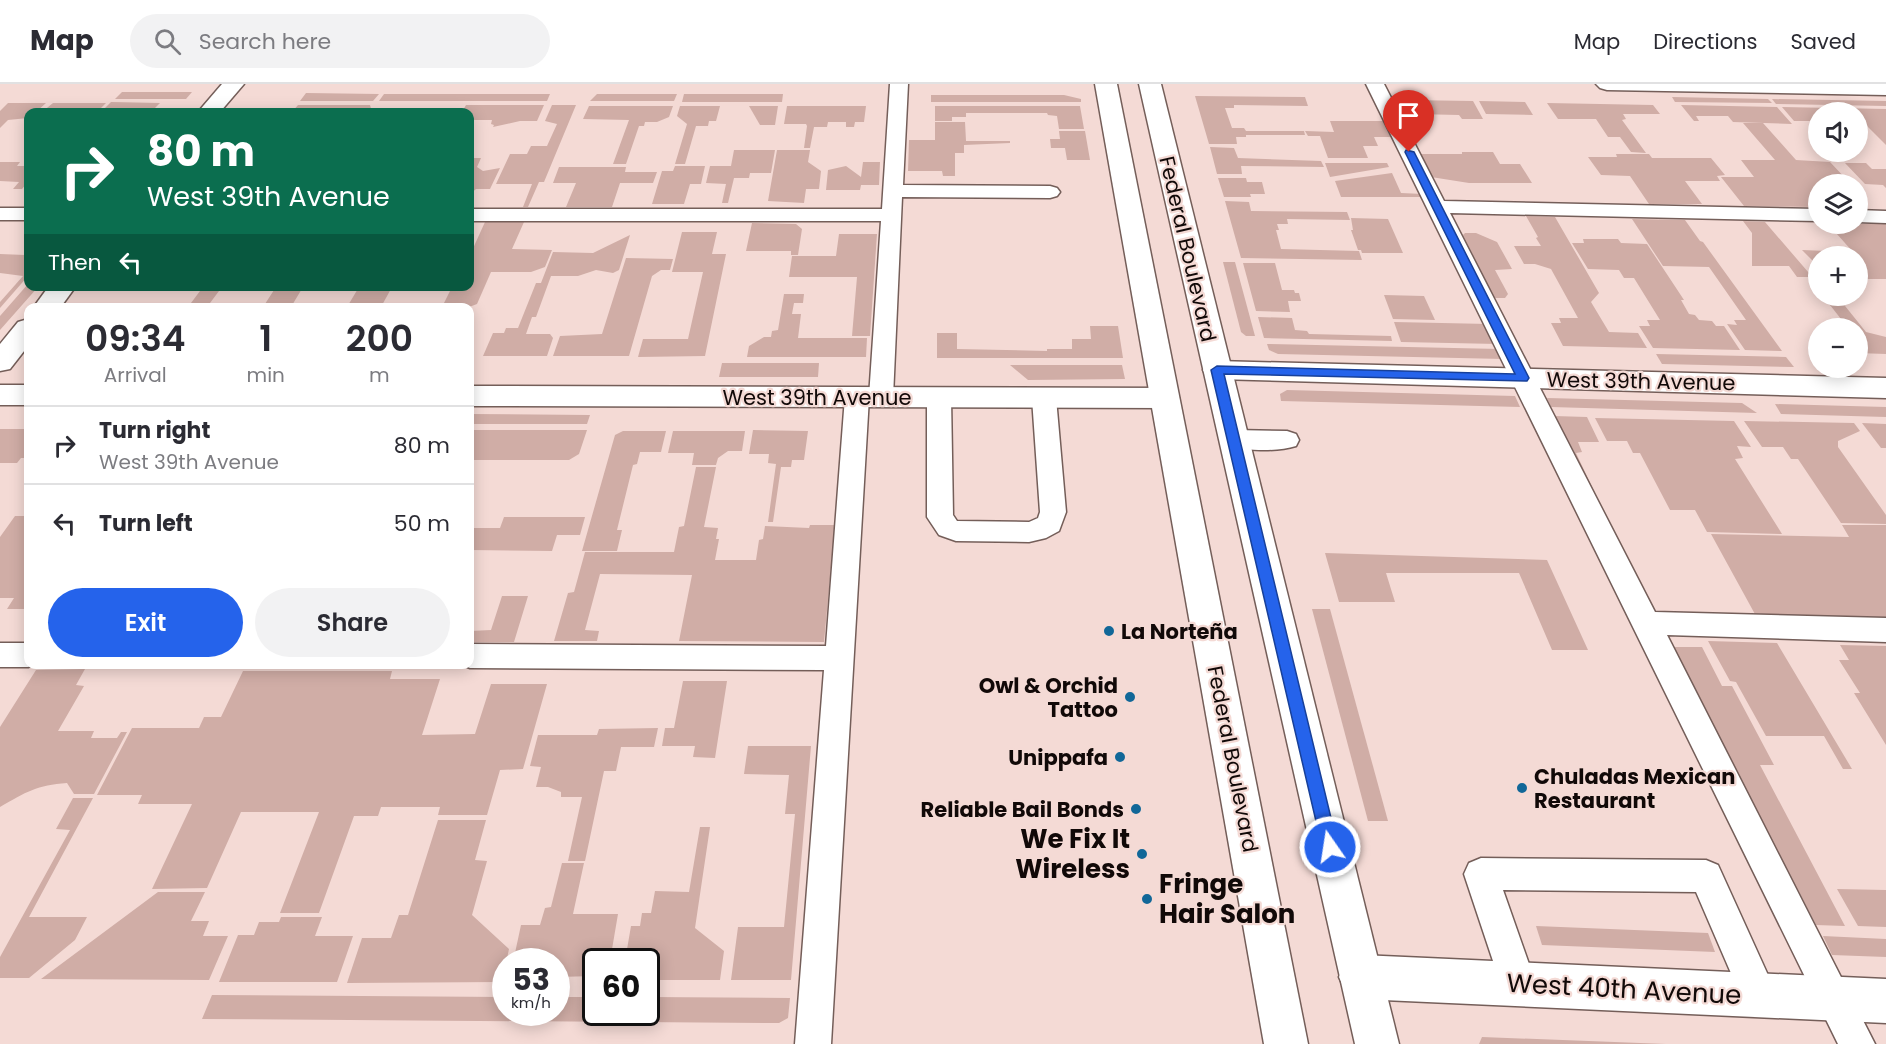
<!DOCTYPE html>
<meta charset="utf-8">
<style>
:root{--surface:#fff;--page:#f2f2f3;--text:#2b2b33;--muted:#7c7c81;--line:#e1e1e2;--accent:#2563eb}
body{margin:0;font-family:Poppins,sans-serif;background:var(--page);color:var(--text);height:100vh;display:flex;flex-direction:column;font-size:22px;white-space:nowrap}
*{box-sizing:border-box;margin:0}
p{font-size:20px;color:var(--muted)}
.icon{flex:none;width:33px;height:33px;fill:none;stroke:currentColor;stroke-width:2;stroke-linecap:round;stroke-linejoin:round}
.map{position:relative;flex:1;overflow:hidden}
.sheet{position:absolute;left:24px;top:219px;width:450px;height:366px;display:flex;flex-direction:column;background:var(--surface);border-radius:12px;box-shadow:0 3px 15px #0003}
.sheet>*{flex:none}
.hud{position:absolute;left:24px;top:24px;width:450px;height:183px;border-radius:12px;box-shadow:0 3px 15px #0003;background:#0b6e4f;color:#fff;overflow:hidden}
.tools{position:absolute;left:1808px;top:18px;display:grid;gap:12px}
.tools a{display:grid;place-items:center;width:60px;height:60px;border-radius:50%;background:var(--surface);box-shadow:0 3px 15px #0003;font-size:30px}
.speed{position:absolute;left:492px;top:864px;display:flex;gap:12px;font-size:30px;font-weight:700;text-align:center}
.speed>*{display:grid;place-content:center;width:78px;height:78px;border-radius:50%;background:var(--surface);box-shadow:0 3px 15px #0003;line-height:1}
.speed small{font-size:15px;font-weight:400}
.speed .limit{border:3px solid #111;border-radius:9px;background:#fff;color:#111}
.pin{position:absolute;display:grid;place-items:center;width:51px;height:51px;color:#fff;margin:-62px -26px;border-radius:50% 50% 50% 0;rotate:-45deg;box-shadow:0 0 6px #0007}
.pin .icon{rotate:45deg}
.me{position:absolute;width:66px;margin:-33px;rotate:347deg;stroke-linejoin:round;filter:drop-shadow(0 0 4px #0008)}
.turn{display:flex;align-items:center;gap:21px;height:126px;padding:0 24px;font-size:27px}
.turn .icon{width:78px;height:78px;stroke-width:2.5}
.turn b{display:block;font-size:42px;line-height:51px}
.then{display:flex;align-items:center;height:57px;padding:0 24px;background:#0003;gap:12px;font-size:22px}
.eta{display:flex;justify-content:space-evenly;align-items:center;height:102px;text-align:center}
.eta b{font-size:36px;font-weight:600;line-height:42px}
.button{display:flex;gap:12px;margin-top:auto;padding:12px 24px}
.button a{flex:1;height:69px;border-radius:36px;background:var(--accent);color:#fff;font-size:24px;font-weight:600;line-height:69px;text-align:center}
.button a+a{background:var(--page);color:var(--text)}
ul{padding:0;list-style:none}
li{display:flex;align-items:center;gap:18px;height:78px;padding:0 24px;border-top:2px solid var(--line)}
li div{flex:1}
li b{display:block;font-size:22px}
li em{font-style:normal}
header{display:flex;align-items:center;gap:36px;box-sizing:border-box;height:84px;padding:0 30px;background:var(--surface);border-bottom:2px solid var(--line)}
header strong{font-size:28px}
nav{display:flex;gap:33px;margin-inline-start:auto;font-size:21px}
.search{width:420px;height:54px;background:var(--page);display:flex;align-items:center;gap:15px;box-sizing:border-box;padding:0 21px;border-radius:33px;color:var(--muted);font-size:22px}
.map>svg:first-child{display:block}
.green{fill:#d0ada6}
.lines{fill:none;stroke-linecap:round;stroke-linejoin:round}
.lane-casing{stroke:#745e59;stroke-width:3}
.street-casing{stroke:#745e59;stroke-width:3}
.primary-casing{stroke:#745e59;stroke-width:3}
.lane{fill:#fff;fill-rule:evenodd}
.street{fill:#fff;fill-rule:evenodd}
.primary{fill:#fff;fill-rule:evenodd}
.route{fill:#2563eb;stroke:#184099;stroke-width:1.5}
.poi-dot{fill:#116798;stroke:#f4dad5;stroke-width:2}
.labels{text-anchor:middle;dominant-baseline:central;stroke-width:4.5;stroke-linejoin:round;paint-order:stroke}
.street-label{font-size:21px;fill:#110908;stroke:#f4dad5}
.poi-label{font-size:21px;font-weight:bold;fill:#110908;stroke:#f4dad5;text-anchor:end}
.near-poi-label{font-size:26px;font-weight:bold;fill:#110908;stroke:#f4dad5;text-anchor:end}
.near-street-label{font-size:26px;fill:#110908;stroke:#f4dad5}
</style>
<header>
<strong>Map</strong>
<div class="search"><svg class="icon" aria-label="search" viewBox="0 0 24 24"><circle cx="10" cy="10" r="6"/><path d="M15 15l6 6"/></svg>Search here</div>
<nav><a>Map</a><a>Directions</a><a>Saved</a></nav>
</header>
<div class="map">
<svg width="1886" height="960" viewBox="0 0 1886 960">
<rect width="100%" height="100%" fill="#f4dad5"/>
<g class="green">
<polygon points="122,8 192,8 186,15 115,15"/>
<polygon points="306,9 379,10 373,17 300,17"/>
<polygon points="384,10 550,10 547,17 379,17"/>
<polygon points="597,10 677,10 674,17 590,17"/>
<polygon points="684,10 783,10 782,18 682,18"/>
<polygon points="931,11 1064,11 1081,15 1081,18 931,18"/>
<polygon points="1195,12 1305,13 1308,22 1234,21 1234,24 1225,24 1232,44 1244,44 1246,47 1304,47 1305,51 1246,51 1246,53 1236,53 1237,60 1209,60"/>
<polygon points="1672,13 1768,15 1772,19 1675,18"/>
<polygon points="1772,15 1886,17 1886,22 1776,20"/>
<polygon points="1407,16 1473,17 1483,35 1462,35 1459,31 1415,30"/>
<polygon points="1479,17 1525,18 1533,31 1486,30"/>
<polygon points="111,18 160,19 151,28 101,28"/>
<polygon points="8,19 46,19 36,28 28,28 28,34 8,36 0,44 0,27"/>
<polygon points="53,19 106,19 97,28 42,28"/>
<polygon points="1547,19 1653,21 1660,30 1623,30 1626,35 1622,36 1646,69 1631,68 1620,53 1608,53 1596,35 1558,35"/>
<polygon points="298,21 370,21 372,28 292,28"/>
<polygon points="466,21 544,21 537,37 520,37 493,43 494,41 491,40 492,36 470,36 470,28 462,28"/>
<polygon points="552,21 576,21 544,98 539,98 528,123 523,123 532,100 496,100 510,70 527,70 531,62 547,62 557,40 545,37"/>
<polygon points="1681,21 1777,23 1792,40 1733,38 1728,32 1696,32 1699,37 1694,37"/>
<polygon points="589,22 673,22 669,33 657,38 645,38 644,42 639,42 626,80 613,80 629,36 583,35"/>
<polygon points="680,22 720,22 716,37 709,37 708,42 696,42 685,80 675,80 687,40 677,32"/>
<polygon points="749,22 778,22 775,41 760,41"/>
<polygon points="787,22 866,22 864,38 855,38 854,43 846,43 846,38 828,38 827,43 814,43 810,64 804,64 807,42 806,40 784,40"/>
<polygon points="935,22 1080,22 1084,45 1059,45 1057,32 1048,31 1047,29 966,29 966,33 952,33 952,37 935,37"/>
<polygon points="1782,23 1834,24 1838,28 1818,28 1818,44 1810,37 1794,37"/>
<polygon points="1837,24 1886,25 1886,61 1864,39 1857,35 1857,28 1841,28"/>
<polygon points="1330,37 1386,37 1394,53 1374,53 1378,62 1363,62 1368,74 1328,74 1320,52 1308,52 1305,47 1334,48"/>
<polygon points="935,38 965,38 966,57 1010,57 1010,59 964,61 964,69 955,69 955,92 943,92 942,87 908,87 909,56 935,56"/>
<polygon points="1743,39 1763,39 1796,76 1830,78 1847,96 1842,98 1843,100 1818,100 1818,123 1744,122 1721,93 1754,93 1741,76 1775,76"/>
<polygon points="1059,47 1085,47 1090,76 1067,76 1065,64 1051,64 1050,55 1060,55"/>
<polygon points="1210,63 1234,64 1238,74 1321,77 1324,83 1241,82 1242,90 1217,90"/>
<polygon points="734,66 775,66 771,89 750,89 749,94 734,94 728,119 722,119 726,100 706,99 710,82 731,82"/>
<polygon points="777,66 810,66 808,78 821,87 819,105 806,105 804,119 768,117"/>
<polygon points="1462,68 1493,68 1500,80 1520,80 1532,99 1469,99 1431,93 1419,70 1462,70"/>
<polygon points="1616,70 1649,70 1652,74 1711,74 1725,91 1717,92 1720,97 1685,97 1702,120 1649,120 1630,92 1601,91 1588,73 1617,73"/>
<polygon points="470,74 481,74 477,83 483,87 500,84 490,105 476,105 470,110"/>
<polygon points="0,78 20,78 17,82 28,82 28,98 22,105 13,105 19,98 0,97"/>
<polygon points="863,78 880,78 879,101 861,101 860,106 826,106 828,86 846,82 861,93"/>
<polygon points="1325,79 1387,79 1389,83 1330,93"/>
<polygon points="1845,79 1866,79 1872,85 1886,85 1886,104 1883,101 1865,100"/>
<polygon points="675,82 705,82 701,100 690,100 684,120 652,120 662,87 673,87"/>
<polygon points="559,83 626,83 625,88 657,88 653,99 620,99 612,123 566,123 576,99 553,99"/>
<polygon points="1392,89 1401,109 1423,110 1424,113 1341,113 1335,97"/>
<polygon points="1218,94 1246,94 1247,98 1262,98 1265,110 1250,110 1251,113 1224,113"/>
<polygon points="1225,117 1249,118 1251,127 1347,128 1350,136 1287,135 1288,140 1277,140 1279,146 1276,146 1281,165 1359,167 1362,176 1241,174"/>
<polygon points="1526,132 1555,133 1599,209 1591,218 1609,248 1638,249 1647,264 1563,262 1551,239 1561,239 1559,234 1578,234 1551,185 1535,180 1524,180 1514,162 1541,162 1536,154 1538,153"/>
<polygon points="1351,134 1388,135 1403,169 1362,169 1361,166 1358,166 1351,146 1353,146"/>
<polygon points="1632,135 1685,136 1700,157 1703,158 1782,267 1745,266 1727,240 1737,241 1734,236 1746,236 1709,183 1663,182"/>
<polygon points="1743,137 1765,138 1815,196 1810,193 1797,193 1789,182 1752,182 1752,149"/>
<polygon points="485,138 524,138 512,165 552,166 545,183 531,188 491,188 477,220 469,223 442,223 452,203 470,202 470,171"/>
<polygon points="752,139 796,140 802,145 798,171 791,171 791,167 746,167"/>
<polygon points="1828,140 1886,140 1886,195 1868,195 1857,191 1857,172 1818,172 1818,182 1802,166 1853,168"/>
<polygon points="682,148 717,148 712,170 726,170 705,272 638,273 643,255 688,255 703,188 672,188"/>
<polygon points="1465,149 1476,149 1497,158 1512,185 1495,186 1508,210 1505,214 1491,214 1470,172 1473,171 1463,151"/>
<polygon points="839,150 877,150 870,252 852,252 857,193 789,193 792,172 836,172"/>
<polygon points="630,151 619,186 613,189 596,186 578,192 551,192 536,233 532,233 526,250 550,250 553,254 547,272 483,272 493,249 504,249 506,244 518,244 536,199 541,199 553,168 593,169"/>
<polygon points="1583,155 1618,155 1621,159 1647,160 1684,216 1681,216 1689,230 1695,231 1699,236 1712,237 1716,242 1724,242 1740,266 1653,264 1639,242 1650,242 1647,236 1660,236 1634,194 1624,194 1619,186 1588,185 1572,159 1584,159"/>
<polygon points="28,167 28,192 0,224 0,218 23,192 0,189 0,170 25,171"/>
<polygon points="626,174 673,175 670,186 661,186 652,192 629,272 553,272 560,252 602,250"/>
<polygon points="1223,178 1235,178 1255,252 1246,252 1241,248"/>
<polygon points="1243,179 1275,179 1282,206 1294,206 1295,209 1299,209 1301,217 1288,217 1290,228 1256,227"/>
<polygon points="28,200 28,202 38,203 0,246 0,232"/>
<polygon points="203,203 222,203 207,223 188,223"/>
<polygon points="276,203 276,202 303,203 291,223 263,223"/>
<polygon points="359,203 359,202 392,203 381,223 347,223"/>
<polygon points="784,210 804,210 803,219 794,219 792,230 801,230 798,254 867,254 866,273 747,273 749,262 764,253 771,253 772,247 778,246"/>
<polygon points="1384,211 1424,212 1435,236 1393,235"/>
<polygon points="1823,212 1837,212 1866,248 1886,253 1886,270 1857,269 1857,244 1848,244"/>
<polygon points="1258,233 1292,234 1295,246 1307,247 1309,250 1391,252 1392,257 1264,254"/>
<polygon points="1394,238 1489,240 1498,260 1401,258"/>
<polygon points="1090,242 1118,242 1123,274 937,274 937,249 957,249 957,265 1047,267 1047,265 1072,265 1072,255 1091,255"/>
<polygon points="1267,260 1500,265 1504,275 1278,270 1269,266"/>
<polygon points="1656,270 1786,273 1794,283 1662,280"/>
<polygon points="722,279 819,279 818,293 719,293"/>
<polygon points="1010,281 1122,281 1125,295 1028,296"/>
<polygon points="1287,306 1515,312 1520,323 1281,317 1280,310"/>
<polygon points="1547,314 1742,319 1757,329 1551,323"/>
<polygon points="1775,320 1886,323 1886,333 1781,330"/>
<polygon points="470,330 590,331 587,340 470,340"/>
<polygon points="1554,332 1587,333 1599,358 1578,358 1582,368 1576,369 1594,407 1591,407"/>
<polygon points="1595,334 1734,337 1751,363 1737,362 1743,374 1735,375 1782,450 1707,448 1695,426 1670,426 1640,369 1633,369 1627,357 1607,357"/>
<polygon points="1744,337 1854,339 1860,347 1838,357 1838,363 1886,431 1886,440 1841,439 1798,375 1791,375 1783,363 1762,363"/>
<polygon points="1862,339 1886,340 1886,364 1881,364"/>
<polygon points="0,345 28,345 28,374 21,374 17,379 0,379"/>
<polygon points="470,346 587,346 579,370 569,376 473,376 470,384"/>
<polygon points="753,346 808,347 804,376 792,376 791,383 781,383 773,438 768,438 776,380 768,379 769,370 749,370"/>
<polygon points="623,347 666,347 661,368 640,368 637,380 633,381 617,446 622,446 617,467 582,467 615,351"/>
<polygon points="673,347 745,347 742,367 728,367 718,374 716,381 692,381 694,369 668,369"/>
<polygon points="696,383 716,383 704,443 718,444 716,455 719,455 715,476 756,476 759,456 763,455 765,442 809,444 810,441 835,441 824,558 679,557 692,491 600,490 585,546 599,547 597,557 554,557 568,509 574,508 585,468 674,468 679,443 684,442"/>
<polygon points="15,432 28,432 28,525 7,525 14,514 0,514 0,453"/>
<polygon points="504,433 585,433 580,451 557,451 552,467 470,466 470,444 500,444"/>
<polygon points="1842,441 1886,441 1886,535 1756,532 1711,450 1849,453"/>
<polygon points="1325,469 1547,476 1588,566 1552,566 1519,489 1386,489 1395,518 1339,518"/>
<polygon points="502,512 528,512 514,558 470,558 470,547 491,546"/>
<polygon points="1312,525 1330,525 1388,737 1368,737"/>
<polygon points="1708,557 1777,559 1852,685 1843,685 1824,652 1766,652 1736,598 1730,597"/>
<polygon points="1840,561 1886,562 1886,661 1854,609 1860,609 1839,576 1849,576"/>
<polygon points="1672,563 1702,563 1722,602 1732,602 1774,681 1760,681 1845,842 1816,841"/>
<path d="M85,585l-9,16 8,1 -26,45h36l-3,7h26l4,-6h6l-33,62h-20l-7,-11c-30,2 -41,9 -67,24v-80l36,-57z"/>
<polygon points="243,587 392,587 390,595 440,595 422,651 475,650 491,600 547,600 523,685 500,686 487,731 438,731 440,723 381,723 378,732 354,732 319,829 280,829 319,728 241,728 207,804 152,805 192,720 138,720 142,711 97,711 132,644 199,644 204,633 221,633"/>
<polygon points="683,597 727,597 715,674 693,673 695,662 662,662 665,644 674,644"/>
<polygon points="658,644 654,663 621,663 616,687 604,687 585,777 568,777 582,713 561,713 561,708 548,703 536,703 541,683 530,682 538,651 597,651 599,645"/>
<polygon points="748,662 811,662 791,896 731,896 738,843 784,843 795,730 785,730 789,691 744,690"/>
<polygon points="73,714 93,714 29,833 87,833 75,856 29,894 0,894 0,873 70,746 56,745"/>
<polygon points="438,736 486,736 475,776 487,777 472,831 509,865 502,898 347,899 362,854 391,854 399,831 408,831"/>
<polygon points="700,743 710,743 695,844 724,867 720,896 647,896 646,878 625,877 631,842 640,842 642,829 651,829 655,807 689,808"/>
<polygon points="562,779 584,779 573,830 618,830 610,877 596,878 595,892 557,893 556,878 522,877 524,869 515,869 521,841 540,841 545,824 551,823"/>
<polygon points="1837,805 1886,806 1886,843 1858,842"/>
<polygon points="158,808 205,808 191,837 209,837 203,852 228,852 209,896 41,895"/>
<polygon points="281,833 322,833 315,852 353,852 337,898 219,898 238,851 254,851 259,838 279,838"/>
<polygon points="1536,842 1708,849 1715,868 1542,861"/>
<polygon points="1823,852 1886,855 1886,873 1832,871"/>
<polygon points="212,911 505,913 506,928 556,928 557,913 595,913 596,928 646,928 647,913 790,914 788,934 779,939 202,935"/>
<polygon points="1482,953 1666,960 1479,960"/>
</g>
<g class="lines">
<g class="lane-casing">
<g id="lane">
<polygon points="890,0 908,0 903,101 1050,102 1057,104 1060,108 1057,112 1050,114 902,113 893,313 889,319 881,321 873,319 869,313 881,137 470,137 470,125 882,125"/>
<polygon points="1366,0 1384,0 1444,117 1818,125 1818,137 1450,129 1655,528 1886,534 1886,558 1667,551 1875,960 1838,960"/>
<rect x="0" y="124" width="28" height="12"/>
<polygon points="1857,126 1886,127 1886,139 1857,138"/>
<polygon points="857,305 865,307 869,313 831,960 795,960 824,586 470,584 460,580 470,580 470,560 826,562 845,313 849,307"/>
<polygon points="939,305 947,307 951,313 953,431 957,437 1029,438 1038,434 1040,428 1032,314 1036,308 1044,306 1052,308 1056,314 1066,428 1059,447 1046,454 1029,458 956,457 939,451 927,433 927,313 931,307"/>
<path d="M1234,346l53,1 9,3 3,6 -3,6c-20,6 -51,5 -71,-1l-3,-6 3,-6z"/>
<polygon points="0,559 28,559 28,580 36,580 28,583 0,583"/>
<polygon points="1481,774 1706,776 1718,781 1777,911 1772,924 1759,929 1746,924 1696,808 1503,806 1536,900 1531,913 1518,918 1505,913 1464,790 1469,779"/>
</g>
</g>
<g class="street-casing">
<g id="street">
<polygon points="222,0 244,0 220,28 198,28"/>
<polygon points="1596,0 1886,0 1886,11 1607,6 1600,4"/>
<polygon points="49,202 76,202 60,224 33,224"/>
<polygon points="28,235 28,262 10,285 0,287 0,260 18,238"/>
<polygon points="1217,277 1886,294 1886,314 1217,295 1207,293 1203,286 1207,279"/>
<rect x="0" y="301" width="28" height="20"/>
<polygon points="470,302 1165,304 1175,307 1179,314 1175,321 1165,324 470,322"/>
<polygon points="1361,871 1886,895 1886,939 1361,915 1346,908 1339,893 1346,878"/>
</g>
</g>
<g class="primary-casing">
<g id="primary">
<polygon points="1095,0 1117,0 1308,960 1264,960"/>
<polygon points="1139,0 1161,0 1399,960 1355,960"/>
</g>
</g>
<use href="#lane" class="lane"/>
<use href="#street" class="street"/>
<use href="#primary" class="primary"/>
</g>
<polygon class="route" points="1406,66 1414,68 1529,294 1527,297 1224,290 1338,763 1336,768 1330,771 1324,768 1322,763 1211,286 1217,282 1515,290 1405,68"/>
<g class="poi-dot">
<circle cx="1109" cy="547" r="6"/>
<circle cx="1130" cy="613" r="6"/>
<circle cx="1120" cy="673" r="6"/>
<circle cx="1522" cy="704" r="6"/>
<circle cx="1136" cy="725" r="6"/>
<circle cx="1142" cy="770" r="6"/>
<circle cx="1147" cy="815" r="6"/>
</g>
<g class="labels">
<g class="street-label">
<text transform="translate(1188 165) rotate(77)">Federal Boulevard</text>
<text transform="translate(1641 297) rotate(1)">West 39th Avenue</text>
<text x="817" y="313">West 39th Avenue</text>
<text transform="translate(1233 675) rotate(79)">Federal Boulevard</text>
</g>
<g class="poi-label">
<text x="1121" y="547" text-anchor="start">La Norteña</text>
<text x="1118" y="601">Owl &amp; Orchid<tspan x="1118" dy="24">Tattoo</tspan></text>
<text x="1108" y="673">Unippafa</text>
<text x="1534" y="692" text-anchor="start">Chuladas Mexican<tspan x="1534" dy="24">Restaurant</tspan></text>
<text x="1124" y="725">Reliable Bail Bonds</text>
</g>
<g class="near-poi-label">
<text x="1130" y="755">We Fix It<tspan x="1130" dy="30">Wireless</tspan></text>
<text x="1159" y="800" text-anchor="start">Fringe<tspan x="1159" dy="30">Hair Salon</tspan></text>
</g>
<g class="near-street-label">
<text transform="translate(1624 905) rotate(3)">West 40th Avenue</text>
</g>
</g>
</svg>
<div class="tools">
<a><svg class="icon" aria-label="sound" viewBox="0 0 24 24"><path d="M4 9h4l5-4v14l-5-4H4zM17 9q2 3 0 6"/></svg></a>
<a><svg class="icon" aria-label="layers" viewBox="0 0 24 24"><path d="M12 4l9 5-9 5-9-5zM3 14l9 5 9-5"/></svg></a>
<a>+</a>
<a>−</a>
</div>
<div class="speed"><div>53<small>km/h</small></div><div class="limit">60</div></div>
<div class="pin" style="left:1409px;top:68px;background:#d93025"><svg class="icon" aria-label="arrive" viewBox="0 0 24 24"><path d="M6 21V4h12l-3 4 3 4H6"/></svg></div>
<svg class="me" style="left:1330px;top:763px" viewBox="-20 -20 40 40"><circle r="17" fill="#2563eb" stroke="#fff" stroke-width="3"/><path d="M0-11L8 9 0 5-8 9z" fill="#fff"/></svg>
<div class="hud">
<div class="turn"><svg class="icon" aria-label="right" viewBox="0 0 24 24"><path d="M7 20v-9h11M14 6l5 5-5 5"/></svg><div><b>80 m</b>West 39th Avenue</div></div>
<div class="then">Then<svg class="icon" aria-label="left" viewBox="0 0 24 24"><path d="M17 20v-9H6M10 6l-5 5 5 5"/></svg></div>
</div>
<section class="sheet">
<div class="eta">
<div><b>09:34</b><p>Arrival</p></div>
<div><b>1</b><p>min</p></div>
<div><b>200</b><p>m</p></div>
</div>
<ul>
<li><svg class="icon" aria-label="right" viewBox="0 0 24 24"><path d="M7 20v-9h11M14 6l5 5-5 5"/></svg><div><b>Turn right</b><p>West 39th Avenue</p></div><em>80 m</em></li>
<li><svg class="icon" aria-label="left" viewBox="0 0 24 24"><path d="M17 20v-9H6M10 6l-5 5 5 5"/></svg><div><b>Turn left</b></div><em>50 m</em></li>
</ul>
<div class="button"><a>Exit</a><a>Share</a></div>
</section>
</div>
